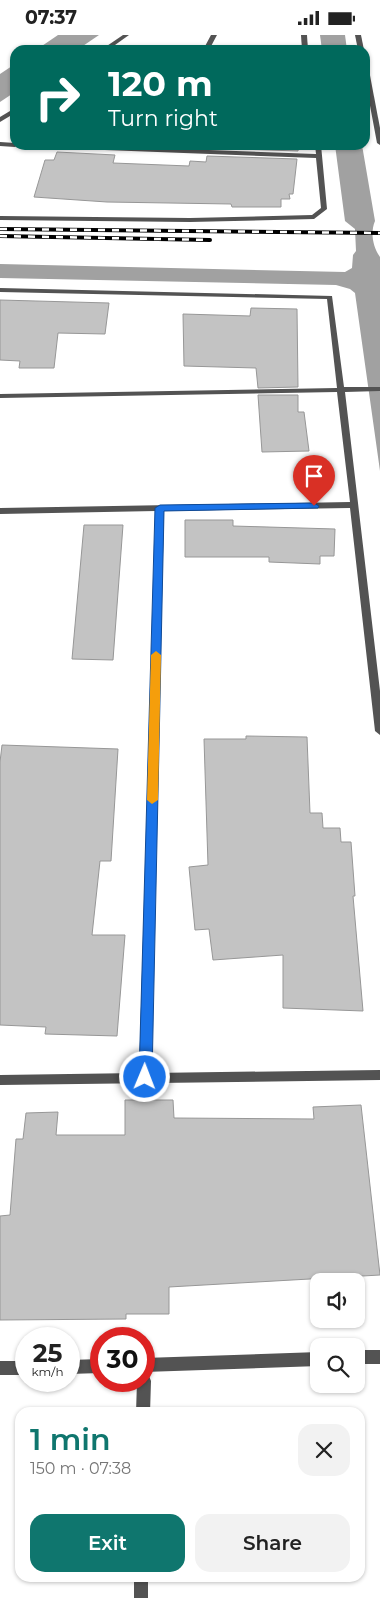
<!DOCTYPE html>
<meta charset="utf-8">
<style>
:root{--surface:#fff;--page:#f2f2f2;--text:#222;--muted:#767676;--accent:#0f766e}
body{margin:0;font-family:Montserrat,sans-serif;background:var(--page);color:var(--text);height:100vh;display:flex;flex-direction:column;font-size:19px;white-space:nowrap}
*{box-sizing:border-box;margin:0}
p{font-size:16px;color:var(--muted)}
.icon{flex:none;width:28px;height:28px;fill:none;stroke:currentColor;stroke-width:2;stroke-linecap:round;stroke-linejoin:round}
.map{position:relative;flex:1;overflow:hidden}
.panel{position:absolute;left:15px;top:1372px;width:350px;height:175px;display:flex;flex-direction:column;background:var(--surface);border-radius:15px;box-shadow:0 1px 4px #0004}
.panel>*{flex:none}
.banner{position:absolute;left:10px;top:10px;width:360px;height:105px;border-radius:15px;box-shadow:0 1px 4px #0004;background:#00695c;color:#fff;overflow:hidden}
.fabs{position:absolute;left:310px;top:1238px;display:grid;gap:10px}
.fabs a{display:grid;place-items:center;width:55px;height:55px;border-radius:10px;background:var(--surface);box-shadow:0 1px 4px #0004;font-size:25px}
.speed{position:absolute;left:15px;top:1292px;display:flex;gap:10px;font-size:25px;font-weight:700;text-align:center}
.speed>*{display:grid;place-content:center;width:65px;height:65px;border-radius:50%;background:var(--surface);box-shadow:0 1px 4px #0004;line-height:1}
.speed small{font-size:12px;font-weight:400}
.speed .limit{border:8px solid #d22;background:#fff;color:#111}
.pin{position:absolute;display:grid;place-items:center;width:42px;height:42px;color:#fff;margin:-51px -21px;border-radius:50% 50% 50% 0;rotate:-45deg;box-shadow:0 0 5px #0007}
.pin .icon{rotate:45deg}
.me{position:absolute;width:55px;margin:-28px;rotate:1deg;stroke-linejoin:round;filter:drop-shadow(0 0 4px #0008)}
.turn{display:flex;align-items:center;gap:18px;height:105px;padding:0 15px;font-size:22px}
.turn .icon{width:65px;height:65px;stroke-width:2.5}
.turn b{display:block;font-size:35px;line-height:42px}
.round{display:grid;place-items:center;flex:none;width:52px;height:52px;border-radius:15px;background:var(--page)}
.head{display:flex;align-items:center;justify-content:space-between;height:85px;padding:0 15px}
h1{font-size:30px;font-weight:600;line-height:38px;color:var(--accent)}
.button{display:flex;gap:10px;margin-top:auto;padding:10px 15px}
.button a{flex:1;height:58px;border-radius:15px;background:var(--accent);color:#fff;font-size:20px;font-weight:600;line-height:58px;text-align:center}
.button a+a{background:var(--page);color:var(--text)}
.status{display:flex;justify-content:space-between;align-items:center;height:35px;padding:0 25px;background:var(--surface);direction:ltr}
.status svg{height:14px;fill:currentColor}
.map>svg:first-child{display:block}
.water{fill:#a1a1a1}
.building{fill:#c3c3c3;stroke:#979797}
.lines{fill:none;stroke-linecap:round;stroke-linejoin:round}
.street{fill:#535353;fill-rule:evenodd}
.rail-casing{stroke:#000;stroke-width:4}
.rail{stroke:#fff;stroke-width:2.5;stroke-dasharray:7;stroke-linecap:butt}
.route{fill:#1a73e8;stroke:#114b97}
.slow{fill:#f59e0b}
</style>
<div class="status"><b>07:37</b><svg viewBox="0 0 49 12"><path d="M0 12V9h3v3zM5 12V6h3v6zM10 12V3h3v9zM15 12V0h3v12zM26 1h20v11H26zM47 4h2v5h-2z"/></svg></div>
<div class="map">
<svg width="380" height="1563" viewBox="0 0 380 1563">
<rect width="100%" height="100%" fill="#fff"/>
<g class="water">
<polygon points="58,0 99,0 77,15 36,15"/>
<polygon points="320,0 345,0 347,15 322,15"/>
<polygon points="15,29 15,57 0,67 0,39"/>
<path d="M335,110h27l13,76c-5,12 -2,26 5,36v214l-25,-178 -5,-4 -14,-4 -336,-7v-14l345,8 7,-4 1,-13 3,-4 -1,-22 -10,-8z"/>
</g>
<g class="building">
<polygon points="208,110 299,110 298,116 208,113"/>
<polygon points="57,117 115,120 113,128 189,131 190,126 206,127 207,121 297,124 293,159 289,159 290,164 281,164 281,172 232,172 231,169 107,167 34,162 45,125 54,125"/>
<polygon points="0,265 109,268 105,299 58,298 54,333 19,333 20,326 0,325"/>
<polygon points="251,273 297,274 298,352 258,353 256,333 184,331 183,279 250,281"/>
<polygon points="258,360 298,360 298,377 304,377 309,416 262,417"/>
<polygon points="185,485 233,485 233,491 335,494 334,521 320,521 320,529 269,527 269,522 185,522"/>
<polygon points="84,490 123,490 113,625 72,624"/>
<polygon points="246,701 307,702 310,778 322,778 323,793 340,793 341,807 351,807 355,861 353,861 363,976 283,973 283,920 213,925 209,894 195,895 189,832 208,830 204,704 246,704"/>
<polygon points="2,710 118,714 111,826 100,826 92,900 125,900 117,1001 45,999 46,992 0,990 0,727"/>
<polygon points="125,1065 173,1065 174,1083 314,1084 313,1072 361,1070 380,1240 169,1252 169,1279 126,1279 126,1284 0,1285 0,1181 10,1180 16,1104 23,1104 26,1078 58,1077 56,1100 125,1100"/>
</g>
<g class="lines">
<g class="street">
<polygon points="123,0 129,0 108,15 101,15"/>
<polygon points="211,0 217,0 209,15 203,15"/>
<polygon points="301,0 307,0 308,15 302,15"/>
<polygon points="355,0 361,0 364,15 358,15"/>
<polygon points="365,28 368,30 380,93 380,110 377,108 365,44"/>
<polygon points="15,73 15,78 0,87 0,82"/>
<polygon points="0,107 15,108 15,110 18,110 15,112 0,111"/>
<polygon points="23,110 73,110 316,119 315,110 321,110 327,174 314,184 190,187 0,185 0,181 190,183 312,180 321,173 316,123 26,112"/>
<polygon points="0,253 332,261 344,352 380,352 380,356 345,357 380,656 380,700 375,696 350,473 164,476 151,1038 380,1035 380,1045 0,1050 0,1040 139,1038 156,476 0,479 0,473 350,467 337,357 0,363 0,359 337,353 327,264 0,257"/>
<rect x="356" y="1315" width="24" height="14"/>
<polygon points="319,1317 319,1331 144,1337 144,1323"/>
<polygon points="101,1324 101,1338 69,1339 69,1325"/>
<rect x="0" y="1326" width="26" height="14"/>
<polygon points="144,1339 149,1341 151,1346 150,1378 136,1378 137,1346 144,1346"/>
<rect x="134" y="1542" width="14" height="21"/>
</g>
<g class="rail-casing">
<g id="rail">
<polyline points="0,194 380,198"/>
<polyline points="0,201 210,205"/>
</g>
</g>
<use href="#rail" class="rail"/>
</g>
<polygon class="route" points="314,468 319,471 318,473 164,476 152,1042 150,1047 145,1049 141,1047 139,1042 155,473 160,470"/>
<polygon class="slow" points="156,616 161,620 158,765 152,769 147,765 151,620"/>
</svg>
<div class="fabs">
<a><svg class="icon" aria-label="sound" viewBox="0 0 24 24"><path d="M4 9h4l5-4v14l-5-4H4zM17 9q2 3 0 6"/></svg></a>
<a><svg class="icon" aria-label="search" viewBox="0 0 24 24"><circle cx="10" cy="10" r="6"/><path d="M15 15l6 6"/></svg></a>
</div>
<div class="speed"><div>25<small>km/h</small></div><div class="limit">30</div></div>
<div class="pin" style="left:314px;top:471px;background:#d93025"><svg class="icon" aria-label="arrive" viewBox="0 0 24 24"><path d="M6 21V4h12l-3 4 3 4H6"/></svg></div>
<svg class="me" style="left:145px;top:1042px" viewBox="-20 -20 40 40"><circle r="17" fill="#1a73e8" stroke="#fff" stroke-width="3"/><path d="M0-11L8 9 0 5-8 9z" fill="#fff"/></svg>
<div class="banner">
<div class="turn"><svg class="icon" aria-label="right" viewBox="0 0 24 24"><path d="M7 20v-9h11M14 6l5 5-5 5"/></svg><div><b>120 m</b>Turn right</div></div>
</div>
<section class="panel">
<div class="head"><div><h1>1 min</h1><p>150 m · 07:38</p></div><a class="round"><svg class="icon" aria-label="close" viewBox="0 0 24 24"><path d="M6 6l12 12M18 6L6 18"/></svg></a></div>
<div class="button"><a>Exit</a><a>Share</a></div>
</section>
</div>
